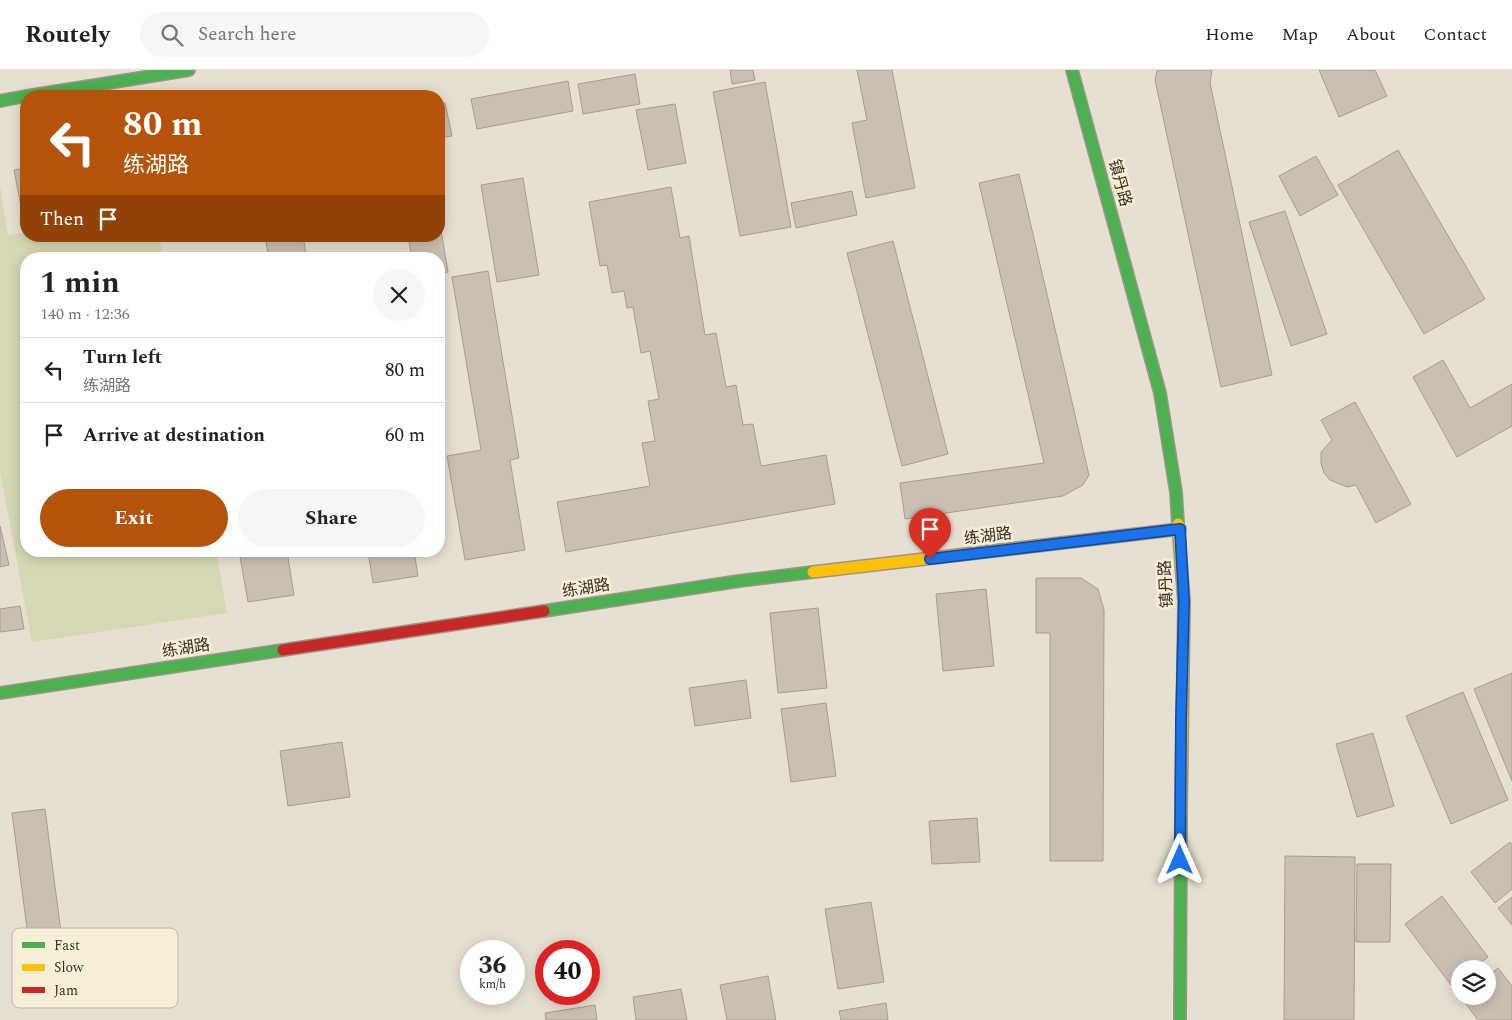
<!DOCTYPE html>
<meta charset="utf-8">
<style>
:root{--surface:#fff;--page:#f6f6f6;--text:#222;--muted:#767676;--line:#e0e0e0;--accent:#b45309}
body{margin:0;font-family:Spectral,"Noto Sans SC",serif;background:var(--page);color:var(--text);height:100vh;display:flex;flex-direction:column;font-size:19px;white-space:nowrap}
*{box-sizing:border-box;margin:0}
p{font-size:16px;color:var(--muted)}
.icon{flex:none;width:28px;height:28px;fill:none;stroke:currentColor;stroke-width:2;stroke-linecap:round;stroke-linejoin:round}
.map{position:relative;flex:1;overflow:hidden}
.details{position:absolute;left:20px;top:182px;width:425px;height:305px;display:flex;flex-direction:column;background:var(--surface);border-radius:20px;box-shadow:0 2px 12px #0003}
.details>*{flex:none}
.guide{position:absolute;left:20px;top:20px;width:425px;height:152px;border-radius:20px;box-shadow:0 2px 12px #0003;background:#b45309;color:#fff;overflow:hidden}
.fabs{position:absolute;left:1451px;top:890px;display:grid;gap:10px}
.fabs a{display:grid;place-items:center;width:45px;height:45px;border-radius:50%;background:var(--surface);box-shadow:0 2px 12px #0003;font-size:25px}
.speed{position:absolute;left:460px;top:870px;display:flex;gap:10px;font-size:25px;font-weight:700;text-align:center}
.speed>*{display:grid;place-content:center;width:65px;height:65px;border-radius:50%;background:var(--surface);box-shadow:0 2px 12px #0003;line-height:1}
.speed small{font-size:12px;font-weight:400}
.speed .limit{border:8px solid #d22;background:#fff;color:#111}
.pin{position:absolute;display:grid;place-items:center;width:42px;height:42px;color:#fff;margin:-51px -21px;border-radius:50% 50% 50% 0;rotate:-45deg;box-shadow:0 0 5px #0007}
.pin .icon{rotate:45deg}
.me{position:absolute;width:55px;margin:-28px;rotate:0deg;stroke-linejoin:round;filter:drop-shadow(0 0 4px #0008)}
.turn{display:flex;align-items:center;gap:18px;height:105px;padding:0 20px;font-size:22px}
.turn .icon{width:65px;height:65px;stroke-width:2.5}
.turn b{display:block;font-size:35px;line-height:42px}
.then{display:flex;align-items:center;height:48px;padding:0 20px;background:#0003;gap:10px;font-size:19px}
.round{display:grid;place-items:center;flex:none;width:52px;height:52px;border-radius:26px;background:var(--page)}
.summary{display:flex;align-items:center;justify-content:space-between;height:85px;padding:0 20px}
h1{font-size:30px;font-weight:700;line-height:38px}
.cta{display:flex;gap:10px;margin-top:auto;padding:10px 20px}
.cta a{flex:1;height:58px;border-radius:30px;background:var(--accent);color:#fff;font-size:20px;font-weight:700;line-height:58px;text-align:center}
.cta a+a{background:var(--page);color:var(--text)}
ul{padding:0;list-style:none}
li{display:flex;align-items:center;gap:15px;height:65px;padding:0 20px;border-top:1px solid var(--line)}
li div{flex:1}
li b{display:block;font-size:19px}
li em{font-style:normal}
header{display:flex;align-items:center;gap:30px;box-sizing:border-box;height:70px;padding:0 25px;background:var(--surface);border-bottom:1px solid var(--line)}
header strong{font-size:24px}
nav{display:flex;gap:28px;margin-inline-start:auto;font-size:18px}
.search{width:350px;height:45px;background:var(--page);display:flex;align-items:center;gap:12px;box-sizing:border-box;padding:0 18px;border-radius:28px;color:var(--muted);font-size:19px}
.map>svg:first-child{display:block}
.green{fill:#d6d7b3}
.building{fill:#cbbfb2;stroke:#a89c90}
.lines{fill:none;stroke-linecap:round;stroke-linejoin:round}
.fast-casing{stroke:#9c958a;stroke-width:14}
.slow-casing{stroke:#9c958a;stroke-width:14}
.jam-casing{stroke:#9c958a;stroke-width:14}
.fast{stroke:#4caf50;stroke-width:11}
.slow{stroke:#ffc107;stroke-width:11}
.jam{stroke:#c62828;stroke-width:11}
.route-casing{stroke:#114b97;stroke-width:12}
.route{stroke:#1a73e8;stroke-width:9}
.labels{text-anchor:middle;dominant-baseline:central;stroke-width:5;stroke-linejoin:round;paint-order:stroke}
.street-label{font-size:16px;fill:#3d2e20;stroke:#f7eed8}
.key{fill:#f7eed8;stroke:#bfb4a1;stroke-width:1}
.key-label{font-size:14px;fill:#3d2e20}
</style>
<header>
<strong>Routely</strong>
<div class="search"><svg class="icon" aria-label="search" viewBox="0 0 24 24"><circle cx="10" cy="10" r="6"/><path d="M15 15l6 6"/></svg>Search here</div>
<nav><a>Home</a><a>Map</a><a>About</a><a>Contact</a></nav>
</header>
<div class="map">
<svg width="1512" height="950" viewBox="0 0 1512 950">
<rect width="100%" height="100%" fill="#e7e0d1"/>
<polygon class="green" points="0,116 8,165 26,162 26,166 159,166 163,189 26,189 26,481 216,481 227,543 32,572 0,401"/>
<g class="building">
<polygon points="730,0 753,0 755,10 732,14"/>
<polygon points="857,0 892,0 915,118 866,128 852,53 867,50"/>
<polygon points="1157,0 1212,0 1210,13 1272,305 1221,317 1155,10"/>
<polygon points="1319,0 1375,0 1387,26 1339,47"/>
<polygon points="635,4 640,34 583,44 578,14"/>
<polygon points="568,11 573,41 477,59 471,29"/>
<polygon points="765,12 791,157 740,166 713,22"/>
<polygon points="445,33 452,66 439,68 439,34"/>
<polygon points="675,34 686,93 648,100 636,40"/>
<polygon points="1398,80 1485,229 1424,264 1338,115"/>
<polygon points="1316,86 1338,125 1300,146 1279,106"/>
<polygon points="26,98 26,152 24,152 14,100"/>
<polygon points="1019,104 1089,405 1083,415 1063,426 905,449 900,413 1044,393 979,113"/>
<polygon points="523,108 539,205 497,212 481,115"/>
<polygon points="671,117 680,168 689,166 705,265 716,263 726,317 736,315 743,355 753,354 761,396 826,385 835,434 566,482 557,432 650,416 642,373 655,371 648,331 659,329 650,281 641,283 633,237 627,238 624,221 612,223 607,195 600,196 589,132"/>
<polygon points="852,121 857,145 796,158 791,133"/>
<polygon points="1285,141 1327,264 1291,276 1249,152"/>
<polygon points="439,148 448,202 439,204 439,189 412,189 408,166 439,166"/>
<polygon points="265,166 303,166 307,189 269,189"/>
<polygon points="893,171 948,384 902,396 847,183"/>
<polygon points="488,201 519,388 510,390 525,480 465,490 447,386 481,380 452,207"/>
<polygon points="1443,290 1470,338 1512,314 1512,356 1457,387 1413,307"/>
<polygon points="1355,332 1411,434 1376,453 1356,415 1347,417 1330,410 1324,403 1321,393 1321,382 1332,370 1321,350"/>
<polygon points="0,456 9,495 0,497"/>
<polygon points="239,481 287,481 294,525 248,532"/>
<polygon points="368,481 414,481 418,506 373,513"/>
<polygon points="1036,508 1081,508 1098,519 1104,540 1103,791 1050,791 1050,563 1036,563"/>
<polygon points="986,519 994,596 943,601 936,524"/>
<polygon points="20,536 24,559 0,562 0,539"/>
<polygon points="818,538 827,618 778,623 770,543"/>
<polygon points="1512,603 1512,711 1474,619"/>
<polygon points="746,610 751,648 695,656 689,618"/>
<polygon points="1463,622 1508,730 1451,754 1406,646"/>
<polygon points="826,633 836,706 791,712 781,639"/>
<polygon points="1373,663 1394,736 1357,747 1336,674"/>
<polygon points="342,672 350,727 288,736 280,681"/>
<polygon points="45,739 66,901 33,905 12,743"/>
<polygon points="977,748 980,792 932,794 929,751"/>
<polygon points="1510,772 1512,774 1512,819 1495,833 1471,802"/>
<polygon points="1285,786 1355,787 1354,950 1284,950"/>
<polygon points="1357,794 1391,794 1390,872 1356,872"/>
<polygon points="1442,826 1488,887 1472,899 1460,899 1460,908 1451,915 1405,854"/>
<polygon points="1512,827 1512,855 1498,838"/>
<polygon points="871,832 884,912 838,919 825,839"/>
<polygon points="1498,898 1512,916 1512,950 1478,950 1460,926 1488,926 1488,906"/>
<polygon points="768,906 776,950 727,950 720,915"/>
<polygon points="681,919 687,950 636,950 633,927"/>
<polygon points="886,933 888,950 841,950 839,941"/>
<polygon points="595,935 597,950 546,950 545,943"/>
</g>
<g class="lines">
<g class="fast-casing">
<g id="fast">
<polyline points="1072,0 1160,323 1176,422 1178,454"/>
<polyline points="27,26 189,0"/>
<polyline points="0,31 26,26"/>
<polyline points="544,541 739,511 813,502"/>
<polyline points="0,623 283,580"/>
<polyline points="1180,950 1181,744"/>
</g>
</g>
<g class="slow-casing">
<g id="slow">
<polyline points="1178,454 1184,531 1181,744"/>
<polyline points="813,502 1036,476"/>
</g>
</g>
<g class="jam-casing">
<g id="jam">
<polyline points="1036,476 1180,459"/>
<polyline points="283,580 544,541"/>
</g>
</g>
<use href="#fast" class="fast"/>
<use href="#slow" class="slow"/>
<use href="#jam" class="jam"/>
</g>
<g class="lines">
<g class="route-casing">
<polyline id="route" points="930,489 1180,459 1184,531 1181,650 1180,790"/>
</g>
<use href="#route" class="route"/>
</g>
<g class="labels">
<g class="street-label">
<text transform="translate(1120 113) rotate(75)">镇丹路</text>
<text transform="translate(988 466) rotate(-7)">练湖路</text>
<text transform="translate(1166 514) rotate(-93)">镇丹路</text>
<text transform="translate(586 518) rotate(-9)">练湖路</text>
<text transform="translate(186 578) rotate(-9)">练湖路</text>
</g>
</g>
<rect x="12" y="858" width="166" height="80" rx="8" class="key"/>
<rect x="22" y="872" width="23" height="6" fill="#4caf50"/>
<rect x="22" y="894" width="23" height="7" fill="#ffc107"/>
<rect x="22" y="917" width="23" height="6" fill="#c62828"/>
<g class="key-label">
<text x="54" y="880">Fast</text>
<text x="54" y="902">Slow</text>
<text x="54" y="925">Jam</text>
</g>
</svg>
<div class="fabs">
<a><svg class="icon" aria-label="layers" viewBox="0 0 24 24"><path d="M12 4l9 5-9 5-9-5zM3 14l9 5 9-5"/></svg></a>
</div>
<div class="speed"><div>36<small>km/h</small></div><div class="limit">40</div></div>
<div class="pin" style="left:930px;top:489px;background:#d93025"><svg class="icon" aria-label="arrive" viewBox="0 0 24 24"><path d="M6 21V4h12l-3 4 3 4H6"/></svg></div>
<svg class="me" style="left:1180px;top:790px" viewBox="-20 -20 40 40"><path d="M0-17L14 15 0 8-14 15z" fill="#1a73e8" stroke="#fff" stroke-width="4"/></svg>
<div class="guide">
<div class="turn"><svg class="icon" aria-label="left" viewBox="0 0 24 24"><path d="M17 20v-9H6M10 6l-5 5 5 5"/></svg><div><b>80 m</b>练湖路</div></div>
<div class="then">Then<svg class="icon" aria-label="arrive" viewBox="0 0 24 24"><path d="M6 21V4h12l-3 4 3 4H6"/></svg></div>
</div>
<section class="details">
<div class="summary"><div><h1>1 min</h1><p>140 m · 12:36</p></div><a class="round"><svg class="icon" aria-label="close" viewBox="0 0 24 24"><path d="M6 6l12 12M18 6L6 18"/></svg></a></div>
<ul>
<li><svg class="icon" aria-label="left" viewBox="0 0 24 24"><path d="M17 20v-9H6M10 6l-5 5 5 5"/></svg><div><b>Turn left</b><p>练湖路</p></div><em>80 m</em></li>
<li><svg class="icon" aria-label="arrive" viewBox="0 0 24 24"><path d="M6 21V4h12l-3 4 3 4H6"/></svg><div><b>Arrive at destination</b></div><em>60 m</em></li>
</ul>
<div class="cta"><a>Exit</a><a>Share</a></div>
</section>
</div>
